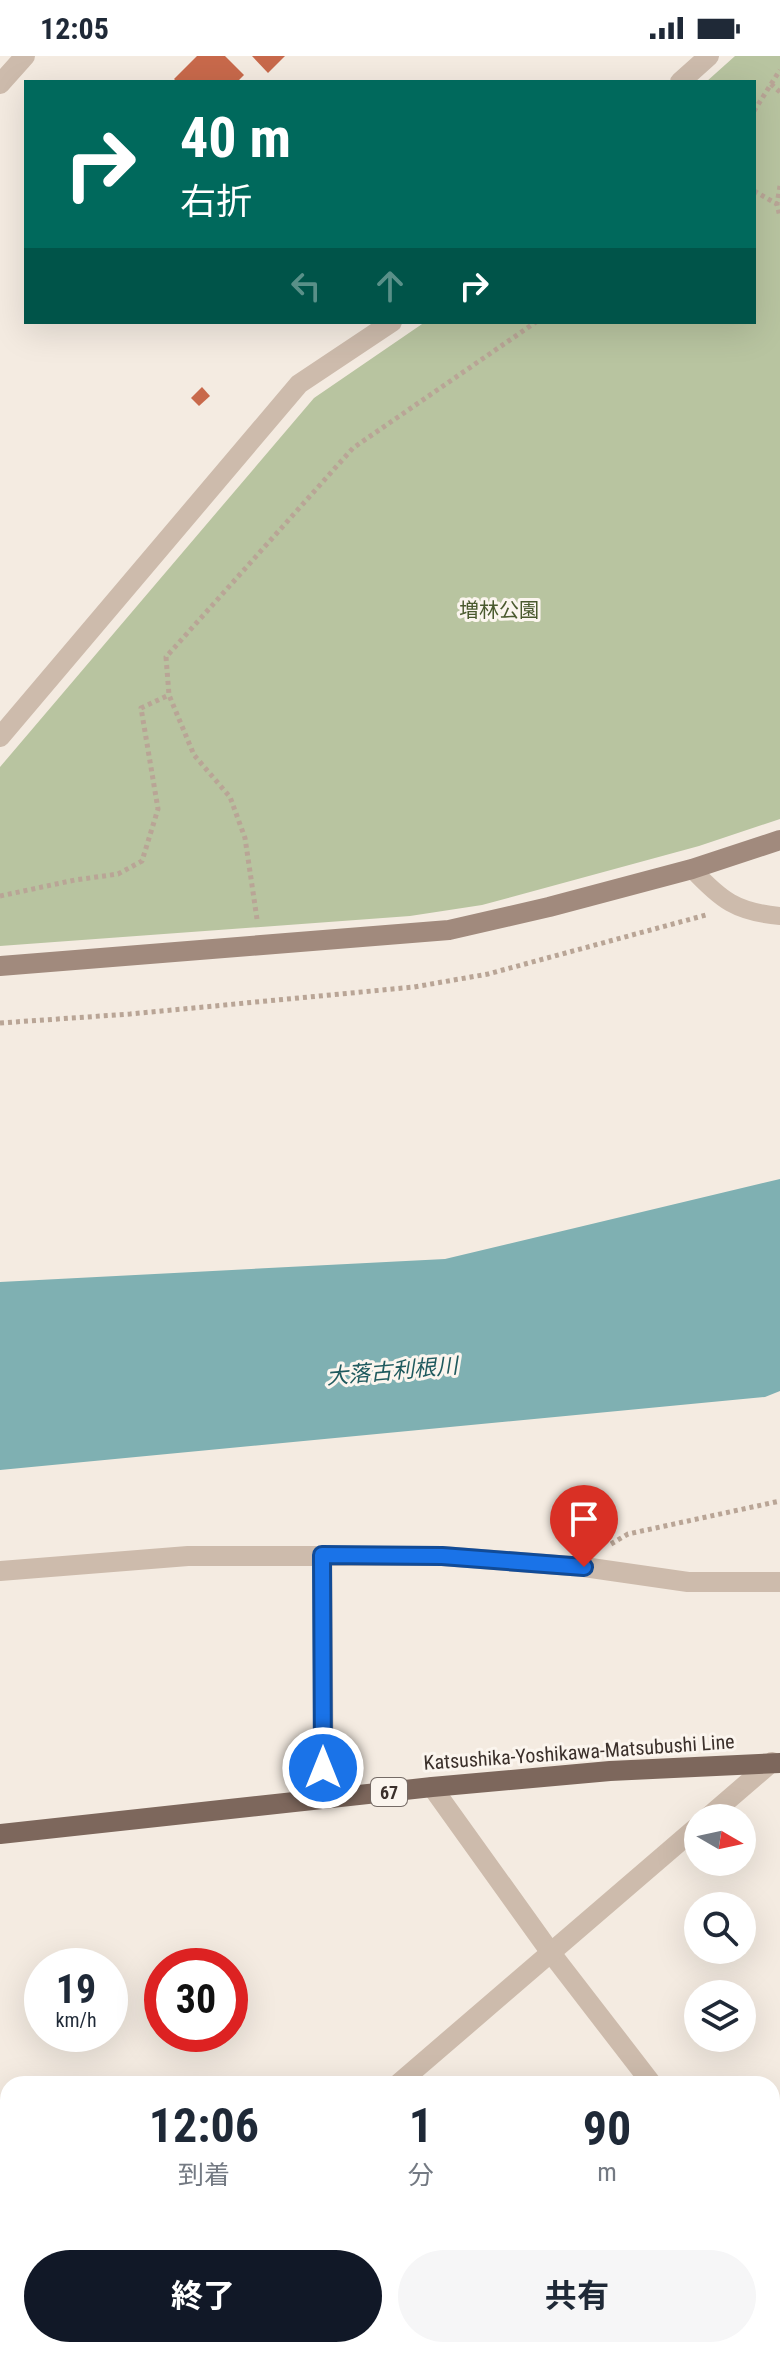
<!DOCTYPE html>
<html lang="ja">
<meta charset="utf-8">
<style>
:root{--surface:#fff;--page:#f6f6f7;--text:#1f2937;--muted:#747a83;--accent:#111827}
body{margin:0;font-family:"Roboto Condensed","Noto Sans JP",sans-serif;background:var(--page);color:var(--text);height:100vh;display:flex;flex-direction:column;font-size:30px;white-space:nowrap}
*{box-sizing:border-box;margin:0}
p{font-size:26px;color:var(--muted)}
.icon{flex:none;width:44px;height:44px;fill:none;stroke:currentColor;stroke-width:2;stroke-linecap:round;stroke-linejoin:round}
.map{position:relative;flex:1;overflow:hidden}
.details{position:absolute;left:0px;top:2020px;width:780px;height:282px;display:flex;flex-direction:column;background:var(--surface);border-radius:24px 24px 0 0;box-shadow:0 8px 32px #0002}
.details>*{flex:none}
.banner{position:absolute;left:24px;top:24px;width:732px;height:244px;border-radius:0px;box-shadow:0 8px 32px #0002;background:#00695c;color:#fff;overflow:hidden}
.needle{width:52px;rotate:99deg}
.buttons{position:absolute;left:684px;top:1748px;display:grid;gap:16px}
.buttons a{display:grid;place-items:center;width:72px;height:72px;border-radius:50%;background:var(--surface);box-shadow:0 8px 32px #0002;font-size:40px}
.speed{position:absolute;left:24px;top:1892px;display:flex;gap:16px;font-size:40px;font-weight:700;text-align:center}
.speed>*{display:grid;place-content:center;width:104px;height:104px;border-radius:50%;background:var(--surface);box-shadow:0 8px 32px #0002;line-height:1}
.speed small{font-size:20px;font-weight:400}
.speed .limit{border:12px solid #d22;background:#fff;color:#111}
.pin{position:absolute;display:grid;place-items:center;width:68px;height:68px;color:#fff;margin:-82px -34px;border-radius:50% 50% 50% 0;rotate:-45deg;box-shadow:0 0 8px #0007}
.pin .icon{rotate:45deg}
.me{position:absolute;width:88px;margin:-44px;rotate:0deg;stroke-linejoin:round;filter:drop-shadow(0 0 6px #0008)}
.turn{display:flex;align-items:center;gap:28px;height:168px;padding:0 24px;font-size:36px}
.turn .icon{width:104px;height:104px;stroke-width:2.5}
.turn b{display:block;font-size:56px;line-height:68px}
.lanes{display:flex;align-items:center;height:76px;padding:0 24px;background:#0003;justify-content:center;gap:40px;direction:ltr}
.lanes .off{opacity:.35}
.eta{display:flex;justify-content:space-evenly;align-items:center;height:136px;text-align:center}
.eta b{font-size:48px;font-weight:700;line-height:56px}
.cta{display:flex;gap:16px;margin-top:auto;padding:16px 24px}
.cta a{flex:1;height:92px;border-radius:48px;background:var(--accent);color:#fff;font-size:32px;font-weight:700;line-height:92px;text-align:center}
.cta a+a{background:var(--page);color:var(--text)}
.status{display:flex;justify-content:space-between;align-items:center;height:56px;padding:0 40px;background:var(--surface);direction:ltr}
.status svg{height:22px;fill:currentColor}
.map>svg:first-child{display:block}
.green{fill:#b8c4a0}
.water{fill:#7fb0b2}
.building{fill:#c8694b}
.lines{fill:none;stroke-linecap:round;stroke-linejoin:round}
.path{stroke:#b9a596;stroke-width:5;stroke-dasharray:4 4;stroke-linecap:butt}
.lane{stroke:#cdbbac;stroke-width:18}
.street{stroke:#cdbbac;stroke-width:20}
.secondary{stroke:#a18a7d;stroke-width:20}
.primary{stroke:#7d675c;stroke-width:20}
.route-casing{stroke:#114b97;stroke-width:20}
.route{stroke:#1a73e8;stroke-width:14}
.labels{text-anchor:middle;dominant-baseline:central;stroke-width:6;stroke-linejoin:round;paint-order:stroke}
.shield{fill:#fbf5ee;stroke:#756b66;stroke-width:2}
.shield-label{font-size:18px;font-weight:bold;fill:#3b302b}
.park-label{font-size:20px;fill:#4a5a2e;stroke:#fbf5ee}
.street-label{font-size:20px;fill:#3b302b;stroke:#fbf5ee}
.water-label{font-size:22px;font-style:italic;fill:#1f5a5e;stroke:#fbf5ee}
</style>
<div class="status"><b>12:05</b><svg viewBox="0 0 49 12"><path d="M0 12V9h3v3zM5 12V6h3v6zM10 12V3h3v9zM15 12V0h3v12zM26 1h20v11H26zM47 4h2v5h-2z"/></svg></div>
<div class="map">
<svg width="780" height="2301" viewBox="0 0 780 2301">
<rect width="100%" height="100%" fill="#f4ebe1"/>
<polygon class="green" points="735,0 780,0 780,763 699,790 482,849 410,860 0,890 0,711 314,342 425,266 754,266 754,26 706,26"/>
<polygon class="water" points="780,1123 780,1335 765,1341 0,1414 0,1226 445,1203"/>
<g class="building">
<polygon points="197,0 225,0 244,19 237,26 177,26 174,23"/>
<polygon points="252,0 285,0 268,17"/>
<polygon points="202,331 210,340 199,350 191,342"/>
</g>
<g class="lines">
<g class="path">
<polyline points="771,28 780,36"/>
<polyline points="754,55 780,14"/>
<polyline points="780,130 777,148 780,161"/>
<polyline points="754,135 777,148"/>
<polyline points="0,840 75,824 118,818 142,805 158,753 141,652 169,639"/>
<polyline points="257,863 245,782 230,741 194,699 169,639 166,601 353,392 536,266"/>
<polyline points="0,967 130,958 414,931 488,918 706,859"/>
<polyline points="611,1488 628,1478 780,1445"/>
</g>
<path class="lane" d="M692,813c29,31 44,43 88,47"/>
<g class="street">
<polyline points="680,26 709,0"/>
<polyline points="0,28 25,0"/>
<polyline points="0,681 299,328 392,266"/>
<polyline points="322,1499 324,1742"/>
<polyline points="0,1515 188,1500 442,1500 584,1511 688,1526 780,1526"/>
<polyline points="432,1731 551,1897 652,2028"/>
<polyline points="707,1762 772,1706"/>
<polyline points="398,2028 698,1770"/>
<polyline points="0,2132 8,2135"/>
<polyline points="772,2182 780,2192"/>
<polyline points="772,2264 780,2257"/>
<polyline points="391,2294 401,2301"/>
<polyline points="184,2301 189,2294"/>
<polyline points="728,2301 737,2294"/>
</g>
<polyline class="secondary" points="0,910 449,874 549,851 692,813 780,784"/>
<polyline class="primary" points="0,1778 432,1731 610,1715 780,1707"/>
</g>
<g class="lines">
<g class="route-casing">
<polyline id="route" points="323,1712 322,1499 442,1500 584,1511"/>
</g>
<use href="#route" class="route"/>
</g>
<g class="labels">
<rect class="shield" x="371" y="1722" width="36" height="28" rx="6"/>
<g class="shield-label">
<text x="389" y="1736">67</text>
</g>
<g class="park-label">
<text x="499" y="554">増林公園</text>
</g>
<g class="street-label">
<text transform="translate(579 1696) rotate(-4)">Katsushika-Yoshikawa-Matsubushi Line</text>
</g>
<g class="water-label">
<text transform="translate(392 1315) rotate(-5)">大落古利根川</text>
</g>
</g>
</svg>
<div class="buttons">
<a><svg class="needle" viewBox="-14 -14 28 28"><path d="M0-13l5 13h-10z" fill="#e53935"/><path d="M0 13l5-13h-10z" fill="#747a83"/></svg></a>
<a><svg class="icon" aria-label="search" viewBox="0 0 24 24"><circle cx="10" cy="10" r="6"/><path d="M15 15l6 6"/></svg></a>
<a><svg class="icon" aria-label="layers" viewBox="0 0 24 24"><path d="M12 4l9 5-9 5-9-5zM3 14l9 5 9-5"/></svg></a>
</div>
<div class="speed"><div>19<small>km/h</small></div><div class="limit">30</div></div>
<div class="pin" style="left:584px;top:1511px;background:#d93025"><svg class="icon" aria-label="arrive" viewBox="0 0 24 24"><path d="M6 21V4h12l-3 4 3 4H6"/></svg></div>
<svg class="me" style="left:323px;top:1712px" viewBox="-20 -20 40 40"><circle r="17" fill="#1a73e8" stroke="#fff" stroke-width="3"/><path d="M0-11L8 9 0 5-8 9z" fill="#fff"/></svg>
<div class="banner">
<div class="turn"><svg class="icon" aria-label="right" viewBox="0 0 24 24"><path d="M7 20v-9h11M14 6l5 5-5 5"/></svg><div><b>40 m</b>右折</div></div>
<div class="lanes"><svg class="icon off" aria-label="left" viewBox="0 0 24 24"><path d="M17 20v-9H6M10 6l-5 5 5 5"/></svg><svg class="icon off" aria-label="ahead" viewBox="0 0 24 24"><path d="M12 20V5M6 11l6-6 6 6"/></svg><svg class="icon" aria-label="right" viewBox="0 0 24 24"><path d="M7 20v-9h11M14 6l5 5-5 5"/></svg></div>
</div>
<section class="details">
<div class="eta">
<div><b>12:06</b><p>到着</p></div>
<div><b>1</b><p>分</p></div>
<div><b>90</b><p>m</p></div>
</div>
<div class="cta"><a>終了</a><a>共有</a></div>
</section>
</div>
